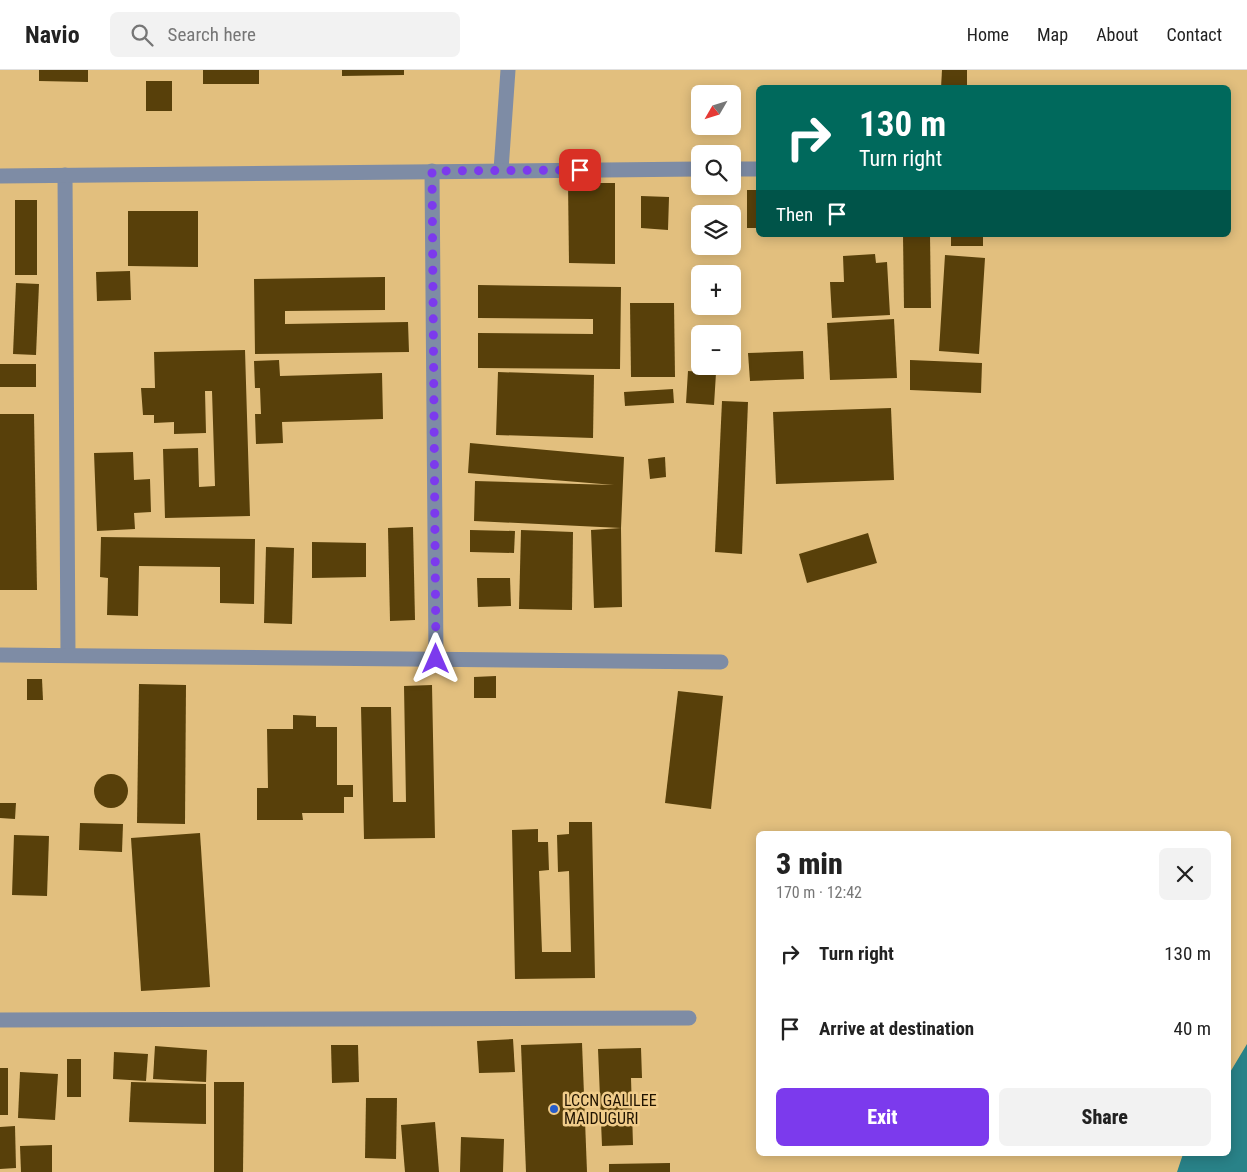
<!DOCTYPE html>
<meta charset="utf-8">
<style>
:root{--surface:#fff;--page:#f2f2f2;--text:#222;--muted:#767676;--line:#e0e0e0;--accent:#7c3aed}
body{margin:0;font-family:"Roboto Condensed",sans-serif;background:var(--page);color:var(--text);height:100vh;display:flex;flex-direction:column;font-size:19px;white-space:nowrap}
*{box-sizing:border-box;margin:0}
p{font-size:16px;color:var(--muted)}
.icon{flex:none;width:28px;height:28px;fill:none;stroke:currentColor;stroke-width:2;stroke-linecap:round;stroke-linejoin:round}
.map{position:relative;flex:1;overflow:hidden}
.sheet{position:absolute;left:756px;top:761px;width:475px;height:325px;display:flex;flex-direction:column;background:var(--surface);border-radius:8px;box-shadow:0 2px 12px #0003}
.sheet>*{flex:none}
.hud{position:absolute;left:756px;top:15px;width:475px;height:152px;border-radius:8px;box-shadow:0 2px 12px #0003;background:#00695c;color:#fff;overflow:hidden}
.needle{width:32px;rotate:231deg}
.fabs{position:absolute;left:691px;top:15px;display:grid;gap:10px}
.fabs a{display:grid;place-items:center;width:50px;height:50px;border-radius:8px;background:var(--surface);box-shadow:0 2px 12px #0003;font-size:25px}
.pin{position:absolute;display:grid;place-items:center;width:42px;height:42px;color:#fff;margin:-21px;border-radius:10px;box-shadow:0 2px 8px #0006}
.me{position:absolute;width:55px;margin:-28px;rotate:0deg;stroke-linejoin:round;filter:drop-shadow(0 0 4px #0008)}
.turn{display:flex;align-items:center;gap:18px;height:105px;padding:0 20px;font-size:22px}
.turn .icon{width:65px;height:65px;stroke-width:2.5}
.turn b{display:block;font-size:35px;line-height:42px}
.then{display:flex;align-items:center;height:48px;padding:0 20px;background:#0003;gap:10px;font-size:19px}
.round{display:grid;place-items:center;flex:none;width:52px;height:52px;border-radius:8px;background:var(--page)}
.headline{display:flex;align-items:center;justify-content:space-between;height:85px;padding:0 20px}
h1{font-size:30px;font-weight:800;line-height:38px}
.primary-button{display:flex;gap:10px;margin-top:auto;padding:10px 20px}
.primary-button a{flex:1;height:58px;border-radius:8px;background:var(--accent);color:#fff;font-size:20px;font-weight:800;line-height:58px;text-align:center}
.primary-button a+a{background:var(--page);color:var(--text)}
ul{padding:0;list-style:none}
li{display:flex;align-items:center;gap:15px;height:75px;padding:0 20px}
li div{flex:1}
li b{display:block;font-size:19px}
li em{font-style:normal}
header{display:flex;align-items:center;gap:30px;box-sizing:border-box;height:70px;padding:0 25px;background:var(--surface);border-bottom:1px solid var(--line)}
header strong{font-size:24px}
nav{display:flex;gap:28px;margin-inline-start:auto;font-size:18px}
.search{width:350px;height:45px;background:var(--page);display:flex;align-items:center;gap:12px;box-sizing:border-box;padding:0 18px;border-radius:8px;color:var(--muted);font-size:19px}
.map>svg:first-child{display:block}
.water{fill:#298288}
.building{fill:#58400a}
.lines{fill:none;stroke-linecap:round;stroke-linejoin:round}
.minor{stroke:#7e8ca5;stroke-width:15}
.route{stroke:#7c3aed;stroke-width:9;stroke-dasharray:0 16.2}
.poi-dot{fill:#265cc9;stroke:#f0cc8a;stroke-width:2}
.labels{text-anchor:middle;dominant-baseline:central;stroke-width:5;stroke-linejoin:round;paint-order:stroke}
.poi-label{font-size:16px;fill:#211400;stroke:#f0cc8a;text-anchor:start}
</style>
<header>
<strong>Navio</strong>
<div class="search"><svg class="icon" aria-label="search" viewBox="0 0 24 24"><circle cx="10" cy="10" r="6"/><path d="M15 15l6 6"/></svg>Search here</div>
<nav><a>Home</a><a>Map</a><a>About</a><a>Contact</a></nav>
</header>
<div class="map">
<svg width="1247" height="1102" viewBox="0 0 1247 1102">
<rect width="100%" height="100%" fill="#e2bf7e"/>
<polygon class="water" points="1247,974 1247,1102 1177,1102 1183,1084 1229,1084 1229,1004"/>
<g class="building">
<polygon points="39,0 88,0 88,12 39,11"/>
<rect x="203" y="0" width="56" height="14"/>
<polygon points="342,0 404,0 404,5 342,6"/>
<polygon points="942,0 967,0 967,18 941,18"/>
<rect x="146" y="11" width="26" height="30"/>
<polygon points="568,113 615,113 615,194 569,193"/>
<rect x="747" y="120" width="12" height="38"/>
<polygon points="641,126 669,127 668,160 641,158"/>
<rect x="15" y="130" width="22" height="75"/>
<polygon points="128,141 198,141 198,197 128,196"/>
<polygon points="903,165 930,165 931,238 904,238"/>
<rect x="951" y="165" width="32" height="11"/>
<polygon points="875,184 876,193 887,192 890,245 832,248 830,212 844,212 843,186"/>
<polygon points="945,185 985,188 979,284 939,281"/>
<polygon points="130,201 131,230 97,231 96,202"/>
<polygon points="385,207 385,240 285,241 285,254 408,252 409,282 255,284 254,209"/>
<polygon points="16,213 39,214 36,285 13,284"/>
<polygon points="478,215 621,217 620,299 478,298 478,263 593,264 593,249 478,248"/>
<polygon points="630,233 674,233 675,307 631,307"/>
<polygon points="894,249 897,308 830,310 827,253"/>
<polygon points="245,280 250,446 165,448 163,379 198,378 199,417 215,416 212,321 205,321 206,363 174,364 174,352 154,353 154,345 143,345 141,318 155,318 154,282"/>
<polygon points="803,281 804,309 750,311 748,283"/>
<polygon points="279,290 280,306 382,303 383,349 282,352 283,373 256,374 255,344 261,344 260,318 255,318 254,291"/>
<polygon points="910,290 982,293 981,323 910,320"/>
<rect x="0" y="294" width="36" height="23"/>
<polygon points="688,301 716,303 714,335 686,333"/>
<polygon points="498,302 594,305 593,368 496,365"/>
<polygon points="673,319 674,333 625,336 624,322"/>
<polygon points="722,331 748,332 742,484 715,482"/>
<polygon points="891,338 894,410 776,414 773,342"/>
<polygon points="0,344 34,344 37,520 0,520"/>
<polygon points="470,373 624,387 621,458 622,537 594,538 591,460 621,458 474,451 475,411 614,415 468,403"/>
<polygon points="133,382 134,410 150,409 151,442 134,443 135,459 97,461 94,383"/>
<polygon points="665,387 666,407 650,409 648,389"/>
<polygon points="413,457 415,550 390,551 388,458"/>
<polygon points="470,460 515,461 514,483 470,482"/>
<polygon points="521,460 573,462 572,540 519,539"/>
<polygon points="868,463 877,493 807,513 799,484"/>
<polygon points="101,467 255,469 254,534 220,533 220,497 139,496 138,546 107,545 108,508 100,507"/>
<polygon points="312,472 366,473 366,507 312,508"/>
<polygon points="266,477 294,478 292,554 264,553"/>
<polygon points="477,508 510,508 511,536 478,537"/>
<polygon points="496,606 496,628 474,628 474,607"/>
<polygon points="27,609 42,609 43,630 27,630"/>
<polygon points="139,614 186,615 185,754 137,753"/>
<polygon points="432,615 435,768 364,769 361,637 391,637 393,732 406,732 404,616"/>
<polygon points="678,621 723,626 711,739 665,733"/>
<polygon points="293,645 316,646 316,657 337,657 337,715 353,715 353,727 344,727 344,743 302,743 303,750 257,750 257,718 268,718 267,659 293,659"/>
<circle cx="111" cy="721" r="17"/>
<polygon points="0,733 16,733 15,749 0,748"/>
<polygon points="569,752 592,752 595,908 515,909 512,760 538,759 538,772 548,772 549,800 539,801 542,882 571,882 569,801 558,802 557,765 569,764"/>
<polygon points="80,753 123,754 122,782 79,780"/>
<polygon points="200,763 210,917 141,921 131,768"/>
<polygon points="14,765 49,766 47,826 12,825"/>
<polygon points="513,969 515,1002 479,1003 477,971"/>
<polygon points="582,973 587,1102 526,1102 521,975"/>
<polygon points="331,975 358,975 359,1012 332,1013"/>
<polygon points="155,976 207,980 206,1012 153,1009"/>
<polygon points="641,978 642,1008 631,1008 633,1075 602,1076 598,979"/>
<polygon points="114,982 148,984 146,1011 113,1009"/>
<rect x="67" y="989" width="14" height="38"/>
<rect x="0" y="998" width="8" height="47"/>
<polygon points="20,1002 58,1004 55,1050 18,1048"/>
<polygon points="131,1012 206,1014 206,1054 129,1052"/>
<polygon points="214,1012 244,1012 243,1102 214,1102"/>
<polygon points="366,1028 397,1028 396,1089 365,1088"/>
<polygon points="435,1052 439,1102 405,1102 401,1055"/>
<polygon points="15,1056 16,1098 0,1099 0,1057"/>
<polygon points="461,1067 504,1069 503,1102 460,1102"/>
<polygon points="52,1075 52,1102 21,1102 20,1076"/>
<polygon points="670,1093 670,1102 609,1102 609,1094"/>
</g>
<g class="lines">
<g class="minor">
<polyline points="732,99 759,99"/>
<polyline points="501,100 508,0"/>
<polyline points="432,101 436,589"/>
<polyline points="65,105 68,585"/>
<polyline points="0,106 700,99"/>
<polyline points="0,585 721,592"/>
<polyline points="0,950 689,948"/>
</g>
</g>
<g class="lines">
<polyline class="route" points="436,589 432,101 580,100"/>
</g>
<circle class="poi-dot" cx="554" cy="1039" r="5"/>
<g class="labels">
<g class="poi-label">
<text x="564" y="1030">LCCN GALILEE<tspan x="564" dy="18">MAIDUGURI</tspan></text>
</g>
</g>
</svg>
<div class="fabs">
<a><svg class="needle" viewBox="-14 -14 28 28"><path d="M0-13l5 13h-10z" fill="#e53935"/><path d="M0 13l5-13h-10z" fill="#767676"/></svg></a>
<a><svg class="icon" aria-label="search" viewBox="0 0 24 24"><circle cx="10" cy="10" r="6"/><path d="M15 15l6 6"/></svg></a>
<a><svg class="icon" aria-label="layers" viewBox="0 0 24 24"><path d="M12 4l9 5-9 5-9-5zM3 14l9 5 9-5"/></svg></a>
<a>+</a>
<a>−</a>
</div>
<div class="pin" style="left:580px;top:100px;background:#d93025"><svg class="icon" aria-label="arrive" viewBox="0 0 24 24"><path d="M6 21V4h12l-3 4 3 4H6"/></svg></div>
<svg class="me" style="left:436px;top:589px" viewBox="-20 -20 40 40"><path d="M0-17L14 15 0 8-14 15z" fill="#7c3aed" stroke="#fff" stroke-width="4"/></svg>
<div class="hud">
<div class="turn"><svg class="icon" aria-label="right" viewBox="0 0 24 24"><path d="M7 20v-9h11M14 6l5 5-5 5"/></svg><div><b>130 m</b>Turn right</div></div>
<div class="then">Then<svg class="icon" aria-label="arrive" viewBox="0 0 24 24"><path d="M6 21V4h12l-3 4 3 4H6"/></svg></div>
</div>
<section class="sheet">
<div class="headline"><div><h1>3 min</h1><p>170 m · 12:42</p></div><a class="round"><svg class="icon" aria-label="close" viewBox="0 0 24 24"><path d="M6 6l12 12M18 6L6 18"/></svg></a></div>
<ul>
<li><svg class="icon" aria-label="right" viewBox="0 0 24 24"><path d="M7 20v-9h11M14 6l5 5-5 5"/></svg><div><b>Turn right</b></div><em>130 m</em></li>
<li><svg class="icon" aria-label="arrive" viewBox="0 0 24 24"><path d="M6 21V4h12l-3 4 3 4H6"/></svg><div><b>Arrive at destination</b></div><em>40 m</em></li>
</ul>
<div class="primary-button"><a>Exit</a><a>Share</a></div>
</section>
</div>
